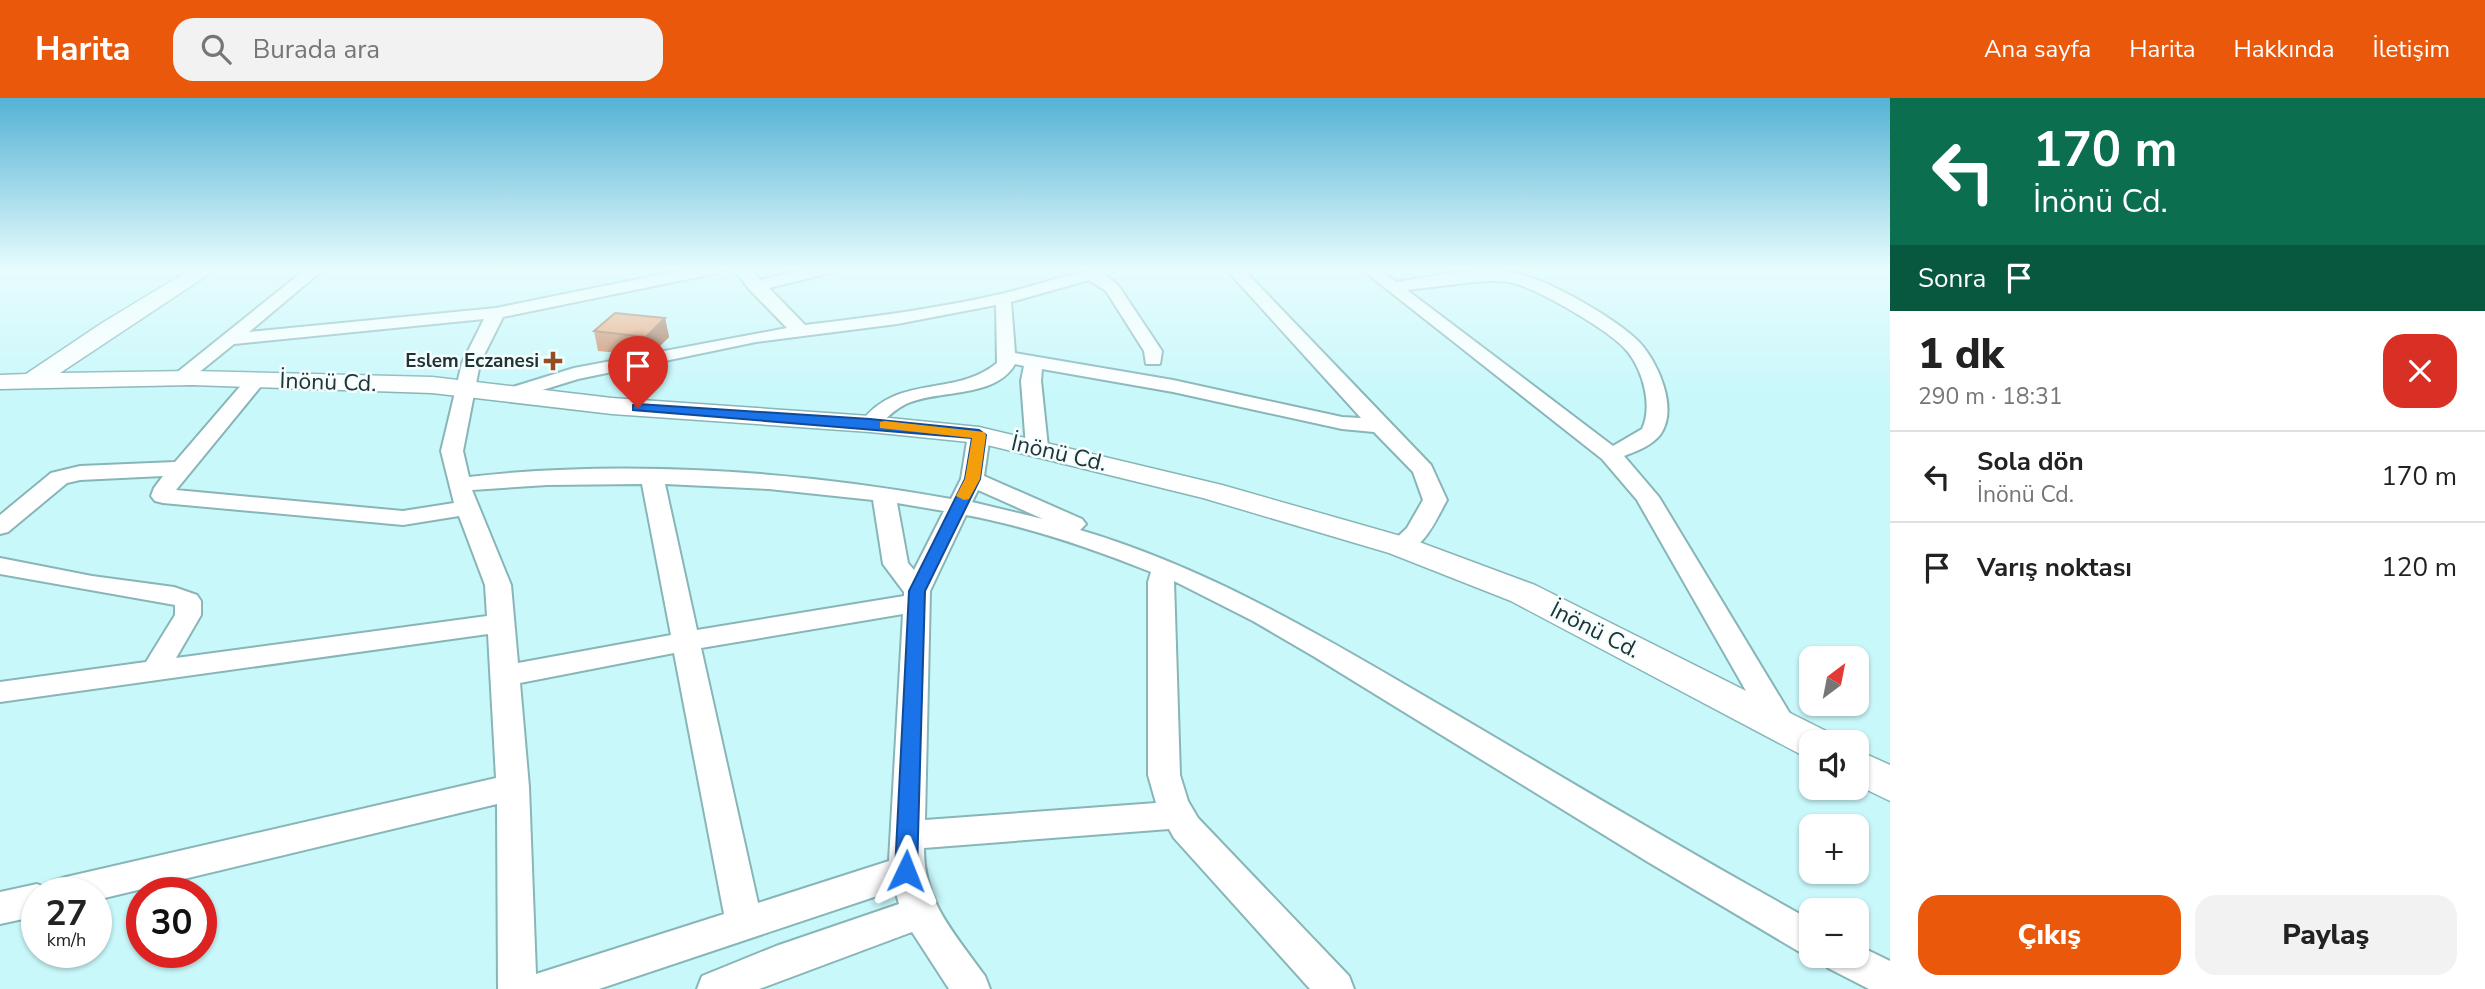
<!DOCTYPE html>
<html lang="tr">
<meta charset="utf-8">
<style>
:root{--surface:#fff;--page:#f2f2f2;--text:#222;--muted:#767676;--line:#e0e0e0;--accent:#ea580c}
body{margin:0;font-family:"Nunito Sans",sans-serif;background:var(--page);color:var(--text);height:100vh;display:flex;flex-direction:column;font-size:26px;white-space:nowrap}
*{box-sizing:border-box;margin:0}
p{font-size:23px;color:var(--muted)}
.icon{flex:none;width:38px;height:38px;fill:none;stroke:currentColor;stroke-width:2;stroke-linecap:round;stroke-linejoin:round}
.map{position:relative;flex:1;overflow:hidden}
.panel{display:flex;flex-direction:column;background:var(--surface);width:595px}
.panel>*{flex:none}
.banner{background:#0b6e4f;color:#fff;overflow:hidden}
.needle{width:46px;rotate:32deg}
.buttons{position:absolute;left:1799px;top:548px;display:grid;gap:14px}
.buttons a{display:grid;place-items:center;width:70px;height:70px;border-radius:14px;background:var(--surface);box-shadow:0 2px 5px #0004;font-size:35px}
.speed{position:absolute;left:21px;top:779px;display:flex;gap:14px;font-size:35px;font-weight:700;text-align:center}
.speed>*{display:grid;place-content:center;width:91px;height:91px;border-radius:50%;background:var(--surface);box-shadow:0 2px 5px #0004;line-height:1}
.speed small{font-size:18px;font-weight:400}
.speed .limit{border:10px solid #d22;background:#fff;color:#111}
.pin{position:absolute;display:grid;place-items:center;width:60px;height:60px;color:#fff;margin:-72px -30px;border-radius:50% 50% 50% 0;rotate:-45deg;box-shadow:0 0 7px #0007}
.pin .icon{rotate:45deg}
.me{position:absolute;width:77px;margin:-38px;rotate:2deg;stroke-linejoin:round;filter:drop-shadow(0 0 5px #0008)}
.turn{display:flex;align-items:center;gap:24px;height:147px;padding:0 28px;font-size:32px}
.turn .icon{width:91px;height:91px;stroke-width:2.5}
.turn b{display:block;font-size:49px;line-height:60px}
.then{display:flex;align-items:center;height:66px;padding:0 28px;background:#0003;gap:14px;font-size:26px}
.round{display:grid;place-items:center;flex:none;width:74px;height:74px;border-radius:21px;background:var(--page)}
.head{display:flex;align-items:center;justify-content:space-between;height:119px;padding:0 28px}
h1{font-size:42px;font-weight:800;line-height:52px}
.primary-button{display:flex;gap:14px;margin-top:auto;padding:14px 28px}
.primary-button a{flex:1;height:80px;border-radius:21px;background:var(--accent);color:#fff;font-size:28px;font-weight:800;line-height:80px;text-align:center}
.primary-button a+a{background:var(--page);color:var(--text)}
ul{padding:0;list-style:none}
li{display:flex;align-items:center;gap:21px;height:91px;padding:0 28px;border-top:2px solid var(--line)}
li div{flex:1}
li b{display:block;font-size:26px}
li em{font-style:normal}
header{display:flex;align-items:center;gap:42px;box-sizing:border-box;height:98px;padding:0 35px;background:var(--accent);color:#fff}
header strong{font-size:33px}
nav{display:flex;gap:38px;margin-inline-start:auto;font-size:24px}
.search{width:490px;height:63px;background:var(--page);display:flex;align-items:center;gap:18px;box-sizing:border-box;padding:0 24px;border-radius:21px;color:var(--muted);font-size:26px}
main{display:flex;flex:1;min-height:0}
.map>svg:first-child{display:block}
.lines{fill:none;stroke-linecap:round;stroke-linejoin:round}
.minor-casing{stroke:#88b5b8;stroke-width:4}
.tertiary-casing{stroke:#88b5b8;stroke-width:3}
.minor{fill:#fff;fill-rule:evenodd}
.tertiary{fill:#fff;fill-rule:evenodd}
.wall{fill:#cf8a63}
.shaded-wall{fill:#a97150}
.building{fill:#f1a173;stroke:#a97150;stroke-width:2}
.route{fill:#1a73e8;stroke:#114b97;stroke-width:2}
.slow{fill:#f59e0b}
.poi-dot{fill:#924e21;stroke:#f4fdfd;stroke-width:2.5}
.labels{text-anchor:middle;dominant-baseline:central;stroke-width:5;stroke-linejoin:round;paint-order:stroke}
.far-poi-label{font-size:19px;font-weight:bold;fill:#213435;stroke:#f4fdfd;text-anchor:end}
.street-label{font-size:23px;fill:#213435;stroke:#f4fdfd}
</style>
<header>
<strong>Harita</strong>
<div class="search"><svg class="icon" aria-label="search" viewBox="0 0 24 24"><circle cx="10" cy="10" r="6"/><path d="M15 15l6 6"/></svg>Burada ara</div>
<nav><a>Ana sayfa</a><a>Harita</a><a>Hakkında</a><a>İletişim</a></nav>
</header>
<main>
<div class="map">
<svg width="1890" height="891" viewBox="0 0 1890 891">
<rect width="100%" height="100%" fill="#c9f8fb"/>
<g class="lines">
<g class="minor-casing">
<g id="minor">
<path d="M307,170h18l-76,64 247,-24 197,-40h32l-8,5 -214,44 -23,46 -17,88 6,26c154,-18 329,-6 482,22l10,-20 7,-44 4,-4h14l4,4 -6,41 98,43 4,5 -6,6c132,39 247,109 365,178 121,71 242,144 366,212l1,36 -14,-5 -150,-89 -335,-206 -60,-35 -79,-40 6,194 8,26 10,17 151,158 5,13h-44l-136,-151 -5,-9 -245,19c-1,53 31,86 61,128l5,13h-41l-37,-57 -153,57h-62l5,-13 74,-30 123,-42 -4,-14 -296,99h-101l-1,-185 -401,96v-8h-59v24l-37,8v-32l37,-8 13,5 3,-8 13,-4 430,-99 -8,-144 -488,68v-20l146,-20 29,-47v-10l-175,-31v-16l92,18 82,11 23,8 4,6v14l-25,43 311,-42 -2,-31 -26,-69 -56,9 -240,-22 -8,-2 -4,-5 3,-8 9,-12 -83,4 -13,3 -59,49 -8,2v-19l51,-42 29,-7 95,-4 74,-86 7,-2 10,6 -90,110 227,21 51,-8 -13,-52 21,-88 22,-44 -250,25 -47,38 -7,2 -10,-6zM642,386l29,151 -153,28 -7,-78 -39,-95 75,-5zM665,386l104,5 104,11 10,64 21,28v4l-207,34zM978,392l65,29 -71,-17zM897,405l47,8 -30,59 -6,-7zM966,417c64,12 125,33 185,57l-3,10v193l8,28 -231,17 5,-229zM903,516l-14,247 -131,42 -57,-255zM674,555l50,261 -188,60 -7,-187 -9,-104z"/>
<path d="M733,170h17l11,12 50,-12h29l-2,3 -69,17 36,37c65,-8 131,-16 196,-31 40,-9 78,-26 120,-26l-16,7 13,10 44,66 -2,13h-14l-2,-13 -38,-60 -17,-11 -78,22 4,51 158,27 169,37 19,1 -136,-150h17l189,197 16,35c-12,21 -26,59 -56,51l-3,-5 19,-18 16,-28 -10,-28 -39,-40 -32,-3 -169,-37 -131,-23 -1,12 7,66 -3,5h-16l-3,-5 -5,-66 3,-15 -9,-2c-20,35 -77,25 -109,40 -12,6 -20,14 -29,24h-14l-3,-4c35,-51 95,-26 137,-61l-1,-58 -99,19 -141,18 -178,37 -68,21 -7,-2 -3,-4 3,-4 71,-22 213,-40 -38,-39z"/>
<path d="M1360,170h18l18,14c40,-6 87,-18 127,-7 30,8 94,44 116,67 19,20 40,67 21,93 -9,11 -23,16 -36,21l35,41 133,220 4,8 -4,8 -11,3 -11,-3 -133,-233 -35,-41zM1474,184c14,-1 29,-2 43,2 24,7 96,48 111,68 15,19 25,54 14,77l-29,17 -206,-156z"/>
<polygon points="1857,847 1890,863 1890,891 1869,891 1828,870 1822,858 1857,858"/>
</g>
</g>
<g class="tertiary-casing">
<g id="tertiary">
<polygon points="193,170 218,170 60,275 192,273 432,279 612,300 870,318 979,329 1222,387 1411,441 1535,487 1826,633 1832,644 1811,644 1811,659 1798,655 1511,503 1389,455 1203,400 979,345 870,334 612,316 432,295 192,287 0,291 0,277 26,276 102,225"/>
<polygon points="1857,652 1890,667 1890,703 1857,687"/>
</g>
</g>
<use href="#minor" class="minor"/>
<use href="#tertiary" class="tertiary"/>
</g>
<polygon class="wall" points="665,220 669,239 650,258 598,253 594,233"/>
<polygon class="shaded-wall" points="665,220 669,239 650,258 646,239"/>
<polygon class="building" points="615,215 665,220 646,239 594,233"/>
<linearGradient id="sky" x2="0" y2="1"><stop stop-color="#55b2d5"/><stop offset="0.58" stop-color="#e7fcfd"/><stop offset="1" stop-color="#e7fcfd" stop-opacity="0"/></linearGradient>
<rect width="1890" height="295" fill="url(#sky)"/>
<polygon class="route" points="638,306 870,321 979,332 986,337 980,381 925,493 917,773 914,780 906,782 898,780 895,773 909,493 965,381 972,340 633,312 633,307"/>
<polygon class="slow" points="885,323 984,334 986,337 980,381 969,401 964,402 956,398 965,381 972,340 880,330 880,324"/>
<path class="poi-dot" d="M549.5 252.5h7v7h7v7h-7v7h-7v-7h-7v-7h7z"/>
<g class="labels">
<g class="far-poi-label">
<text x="539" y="263">Eslem Eczanesi</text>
</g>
<g class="street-label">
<text transform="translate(328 284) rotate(2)">İnönü Cd.</text>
<text transform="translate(1059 355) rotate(13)">İnönü Cd.</text>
<text transform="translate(1595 532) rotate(27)">İnönü Cd.</text>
</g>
</g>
</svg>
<div class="buttons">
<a><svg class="needle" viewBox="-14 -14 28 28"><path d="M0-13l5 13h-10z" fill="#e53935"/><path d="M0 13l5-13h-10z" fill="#767676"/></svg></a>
<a><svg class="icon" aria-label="sound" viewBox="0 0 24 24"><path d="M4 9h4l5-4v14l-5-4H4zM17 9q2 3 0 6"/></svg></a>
<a>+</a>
<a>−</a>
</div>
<div class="speed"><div>27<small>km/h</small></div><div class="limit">30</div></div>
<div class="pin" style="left:638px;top:310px;background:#d93025"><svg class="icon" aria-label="arrive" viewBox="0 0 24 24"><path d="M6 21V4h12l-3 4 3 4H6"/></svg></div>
<svg class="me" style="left:906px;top:773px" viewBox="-20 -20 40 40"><path d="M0-17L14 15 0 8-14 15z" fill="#1a73e8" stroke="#fff" stroke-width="4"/></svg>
</div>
<section class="panel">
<div class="banner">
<div class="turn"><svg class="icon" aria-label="left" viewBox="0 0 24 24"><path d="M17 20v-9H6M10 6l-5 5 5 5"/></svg><div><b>170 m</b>İnönü Cd.</div></div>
<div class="then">Sonra<svg class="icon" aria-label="arrive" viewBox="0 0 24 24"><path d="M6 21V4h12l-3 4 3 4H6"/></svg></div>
</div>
<div class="head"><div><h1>1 dk</h1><p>290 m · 18:31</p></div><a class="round" style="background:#d93025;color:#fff"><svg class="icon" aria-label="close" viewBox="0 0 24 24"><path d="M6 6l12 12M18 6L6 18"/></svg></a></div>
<ul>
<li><svg class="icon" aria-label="left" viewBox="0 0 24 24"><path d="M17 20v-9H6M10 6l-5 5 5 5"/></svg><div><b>Sola dön</b><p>İnönü Cd.</p></div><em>170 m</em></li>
<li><svg class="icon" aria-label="arrive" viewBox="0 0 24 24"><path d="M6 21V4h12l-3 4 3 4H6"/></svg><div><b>Varış noktası</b></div><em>120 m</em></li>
</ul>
<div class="primary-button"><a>Çıkış</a><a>Paylaş</a></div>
</section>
</main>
